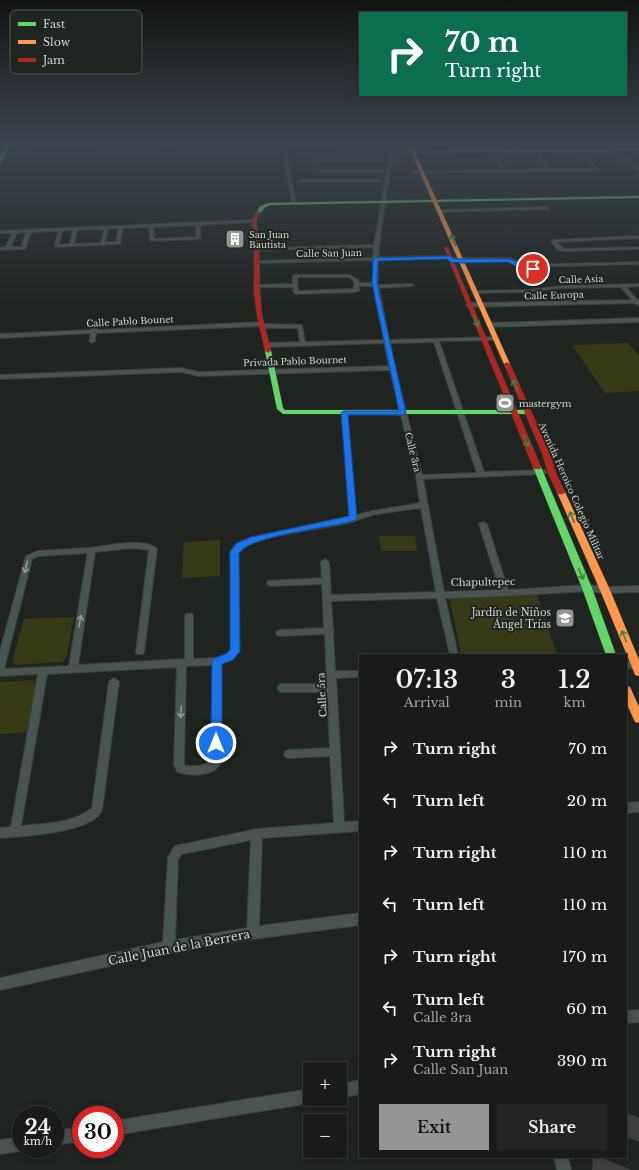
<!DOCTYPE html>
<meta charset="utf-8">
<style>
:root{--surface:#181b19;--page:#212422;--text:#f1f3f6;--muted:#9fa1a2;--line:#363938;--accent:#939693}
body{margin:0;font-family:"Libre Baskerville",serif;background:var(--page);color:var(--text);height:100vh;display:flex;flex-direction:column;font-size:15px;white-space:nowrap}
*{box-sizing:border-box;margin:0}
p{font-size:13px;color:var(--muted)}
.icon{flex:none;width:22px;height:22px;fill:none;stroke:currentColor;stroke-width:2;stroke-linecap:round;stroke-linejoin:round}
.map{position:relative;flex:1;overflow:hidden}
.sheet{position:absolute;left:359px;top:654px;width:268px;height:504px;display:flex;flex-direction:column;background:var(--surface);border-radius:0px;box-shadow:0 2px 10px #0003,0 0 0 1px var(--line)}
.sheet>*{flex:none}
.top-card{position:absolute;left:359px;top:12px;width:268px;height:84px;border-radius:0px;box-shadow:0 2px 10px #0003,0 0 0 1px var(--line);background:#0b6e4f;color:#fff;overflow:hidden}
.fabs{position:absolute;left:303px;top:1062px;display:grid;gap:8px}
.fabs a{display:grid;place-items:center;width:44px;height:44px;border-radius:0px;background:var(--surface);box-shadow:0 2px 10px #0003,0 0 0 1px var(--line);font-size:20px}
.speed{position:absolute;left:12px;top:1106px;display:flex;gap:8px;font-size:20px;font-weight:700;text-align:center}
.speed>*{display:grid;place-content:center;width:52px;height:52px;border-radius:50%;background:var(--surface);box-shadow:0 2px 10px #0003,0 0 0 1px var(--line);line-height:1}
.speed small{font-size:10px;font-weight:400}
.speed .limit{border:6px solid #d22;background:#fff;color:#111}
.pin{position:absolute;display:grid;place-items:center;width:34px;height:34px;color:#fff;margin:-17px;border:2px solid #fff;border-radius:50%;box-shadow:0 1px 4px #0007}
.me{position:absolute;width:44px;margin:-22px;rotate:0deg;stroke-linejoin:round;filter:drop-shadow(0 0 3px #0008)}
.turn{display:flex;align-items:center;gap:14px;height:84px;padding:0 20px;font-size:18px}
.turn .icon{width:52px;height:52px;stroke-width:2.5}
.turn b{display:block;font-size:28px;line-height:34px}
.eta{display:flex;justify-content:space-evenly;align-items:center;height:68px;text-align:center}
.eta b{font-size:24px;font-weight:600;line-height:28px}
.button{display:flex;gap:8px;margin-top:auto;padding:8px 20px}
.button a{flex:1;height:46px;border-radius:0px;background:var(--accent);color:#111;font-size:16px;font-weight:600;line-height:46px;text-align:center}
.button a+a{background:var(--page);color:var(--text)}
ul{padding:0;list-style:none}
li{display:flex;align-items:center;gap:12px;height:52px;padding:0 20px}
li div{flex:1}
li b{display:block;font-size:15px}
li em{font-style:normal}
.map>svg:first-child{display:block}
.green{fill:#363a15}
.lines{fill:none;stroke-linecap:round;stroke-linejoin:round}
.canal{fill:#03413d;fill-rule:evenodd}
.building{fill:#3e413e}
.street-casing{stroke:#3d3f3d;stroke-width:2}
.fast-casing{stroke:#3d3f3d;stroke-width:1}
.slow-casing{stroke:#3d3f3d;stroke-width:1}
.jam-casing{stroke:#3d3f3d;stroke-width:1}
.street{fill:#485550;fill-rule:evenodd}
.fast{fill:#63d668;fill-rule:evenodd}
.slow{fill:#ff974d;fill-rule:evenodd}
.jam{fill:#b3261e;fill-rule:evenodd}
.rail-casing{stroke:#565d59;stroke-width:1.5}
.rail{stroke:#1f2520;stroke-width:1;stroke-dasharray:3.5;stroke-linecap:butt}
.oneway{stroke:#417e44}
.oneway2{stroke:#939b97}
.route{fill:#1a73e8;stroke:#114b97}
.labels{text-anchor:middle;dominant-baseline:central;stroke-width:4;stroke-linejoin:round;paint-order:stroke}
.far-poi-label{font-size:9px;fill:#d1d4d1;stroke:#1f2520;text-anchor:start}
.far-street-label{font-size:9px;fill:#d1d4d1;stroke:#1f2520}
.street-label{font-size:10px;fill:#d1d4d1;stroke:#1f2520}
.poi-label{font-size:10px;fill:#d1d4d1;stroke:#1f2520;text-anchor:end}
.near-street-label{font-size:12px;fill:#d1d4d1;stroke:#1f2520}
.key{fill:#1f2520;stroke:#545a55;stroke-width:1}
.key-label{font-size:11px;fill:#d1d4d1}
</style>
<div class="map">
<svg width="639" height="1170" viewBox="0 0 639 1170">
<rect width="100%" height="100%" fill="#202421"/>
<g class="green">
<polygon points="628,343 639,356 639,391 605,393 572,345"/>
<polygon points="379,536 415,536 417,551 381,551"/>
<polygon points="220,540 220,576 182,578 184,542"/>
<polygon points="537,594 557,655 461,655 449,595"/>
<polygon points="74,617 66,658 62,662 15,665 12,661 24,619"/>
<polygon points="33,680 36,684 27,732 0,734 0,682"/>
</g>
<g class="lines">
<polygon class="canal" points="624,143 628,143 639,148 639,151"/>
</g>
<g class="building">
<polygon points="237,234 241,244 232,244 229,235"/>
<polygon points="626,1112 639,1118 639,1142 626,1137"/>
<polygon points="593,1157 600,1157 632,1170 592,1170"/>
</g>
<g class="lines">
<g class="street-casing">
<g id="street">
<polygon points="83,143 114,143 35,146 33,145"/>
<polygon points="166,143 169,143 170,144 167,145"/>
<path d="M282,143h122l-1,2h-9v6l14,1 -15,1 -12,76 -3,28 72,-1 2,1 -2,1 -72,2v25l33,-1 2,1 -2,1 -32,2 10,52 108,-3v2l-2,1 -56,1 45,131 60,-2 3,2 -3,2 -121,5 21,113 56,-2 -21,-66 4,-2 4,2 21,66 79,-5 18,2 34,-1v6l-34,1 -18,-2 -82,5 -60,2 13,57h-8l-13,-57 -106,3 2,28 1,2 -1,2 2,38h25v6l-24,1 8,144 16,-1v10l-98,7 -3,88 101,-13v12l-107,14 -84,14 -169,37v-12l163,-36 5,-85 7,-11 82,-17 77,-6 -4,-67 -41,2 -3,-1 -2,-3 2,-3 3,-1 41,-2 -3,-56h-45l-3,-1 -2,-3 2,-3 3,-1h45l-2,-50 -45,2 -3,-1 -1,-2 1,-2 3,-1 44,-2 -2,-44 -51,2 -3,-1 -1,-2 1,-2 54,-3 -1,-16 4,-3 4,3 2,33 105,-3 -15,-84c-16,2 -33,4 -49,7 -10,3 -19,7 -29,9 -25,6 -90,11 -105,28l1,99 -6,8 -12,4 -1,101c-7,13 -31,12 -43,8l-3,-8 3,-97 -130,7 -26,152c24,-3 52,-2 71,-18l17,-126 2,-2 3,-2 3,2 2,2 -17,128c-10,23 -79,26 -102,28v-10l11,-1 27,-153 -38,2v-25l26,-95 12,-5c16,-1 33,-2 49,-3 17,-1 58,-12 70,1l-13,103 -1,2h-6l-1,-2 13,-102 -17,-2 -37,4 -17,113 107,-6v-43l1,-2h6l1,2v43c13,-1 29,1 38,-9l-1,-98 7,-9 15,-6 97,-20 -7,-105h4l1,1 9,102 16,-4 48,-8 -4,-26 -26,-107 -192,6 -17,-4 -181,7v-4l181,-7 17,4 191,-6 -5,-23 -117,4 -3,-2 3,-2 33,-1 -2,-14h-35l-2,-2 -165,7 -1,8 -3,2 -3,-2 2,-8 -91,5v-4l91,-4 1,-6 3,-2 3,2 -1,6 165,-8 2,2 38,1 3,17 79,-2 -11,-54h-14v5l-5,1 -58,2 -2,-1 -1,-6h-36l-2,-1 2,-1 36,-1v-8l2,-1h55l8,5 1,3h14v-23l-117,3 -2,-1 2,-1 117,-3 1,-11 -117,3 -2,-1 2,-1 117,-3 16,-92 -74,1 -2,-1 76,-2 1,-6h-106l11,58 -2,1 -2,-1zM297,277h52l5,4v8l-56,2zM434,342l43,131 -55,2 -27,-107 -5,-25zM85,553h2v4l-18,109 -65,3 28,-110 7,-3zM213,665l-3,97 -11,4h-14l-1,-2 2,-98zM251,840l-4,88 -72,12 3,-81 4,-5z"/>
<polygon points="486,143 488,143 506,170 548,169 528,143 531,143 552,169 594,169 571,143 575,143 599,170 597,171 414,173 412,172 414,171 503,170"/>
<polygon points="612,150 639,169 639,172 611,152"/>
<polygon points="318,160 385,160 387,161 385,162 317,162"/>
<polygon points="321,170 383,170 385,171 383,172 320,172"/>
<polygon points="300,180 379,180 381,181 379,182 299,182"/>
<polygon points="547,207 548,209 440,212 438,211 440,210"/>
<path d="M254,220l2,1 -1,1 -55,3v13l-2,1 -46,2 -2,-1 -1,-13 -26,1 -3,16 -63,3 -2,-1 3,-15 -27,1 -6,17 -25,1v-2l6,-1 6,-14h-12v-2zM196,225v12l-42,2 -1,-12zM119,228l-3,14h-11l3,-13zM104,229l-3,14 -27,1 3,-14zM73,230l-3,14 -11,1 3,-14zM26,232l-5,15h-10l5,-14z"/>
<polygon points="639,236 639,238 556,242 564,249 639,247 639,249 563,251 557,249 551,241 553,240"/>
<polygon points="454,258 510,258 527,265 639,262 639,264 526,267 509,260 452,260 452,259"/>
<polygon points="639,284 639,286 626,287 637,300 639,299 638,306 634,303 469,307 466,305 469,303 632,300 621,287 562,288 527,292 475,293 473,292 475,291 527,290 562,286"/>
<polygon points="639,318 639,322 490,327 487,325 490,323"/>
<polygon points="626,662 639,663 639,669 626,668"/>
<polygon points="639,802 639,812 626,813 626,803"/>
<polygon points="639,1010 639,1022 626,1023 626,1011"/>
<polygon points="360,1080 360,1094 340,1098 340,1084"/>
<polygon points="310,1089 310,1099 315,1099 315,1101 310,1103 115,1135 115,1121"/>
<polygon points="81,1127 81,1141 55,1145 55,1131"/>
<polygon points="21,1137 21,1149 26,1149 21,1151 0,1154 0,1140"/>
<polygon points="554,1157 568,1157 571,1170 557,1170"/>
</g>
</g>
<g class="fast-casing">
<g id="fast">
<polygon points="7,143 11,143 2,162 0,163 0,158"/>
<polygon points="639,149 639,151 406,153 404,152 406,151"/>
<polygon points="639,196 639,198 270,205 264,208 261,213 257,212 260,206 269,203"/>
<polygon points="268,349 271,351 283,408 285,410 527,410 530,412 527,414 283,414 277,409 265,351"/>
<polygon points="534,465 540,465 541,467 592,588 616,655 606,655 582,588 533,467"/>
</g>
</g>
<g class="slow-casing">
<g id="slow">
<polygon points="407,143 411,143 510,364 509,365 504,364"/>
<polygon points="558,490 561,490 565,492 610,590 639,660 639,676 635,675 634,672 600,590 557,492"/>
<polygon points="626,686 630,687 639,707 639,723 635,722 626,702"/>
</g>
</g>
<g class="jam-casing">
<g id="jam">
<polygon points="257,211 261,212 256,220 259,240 260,293 262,315 271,351 268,353 265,351 257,315 254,293 254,240 252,220"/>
<polygon points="444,247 448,248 541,467 540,469 534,469 533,467"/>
<polygon points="507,362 510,364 550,453 556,473 565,492 564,494 558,494 548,473 542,453 504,364"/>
</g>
</g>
<use href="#street" class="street"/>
<use href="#fast" class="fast"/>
<use href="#slow" class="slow"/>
<use href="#jam" class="jam"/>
<g class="rail-casing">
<polyline id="rail" points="605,143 639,167"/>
</g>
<use href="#rail" class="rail"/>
</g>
<defs><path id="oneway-shaft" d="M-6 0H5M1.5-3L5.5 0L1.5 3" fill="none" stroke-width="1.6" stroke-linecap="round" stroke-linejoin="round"/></defs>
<g class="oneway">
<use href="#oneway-shaft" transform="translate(453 240) rotate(-113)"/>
<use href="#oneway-shaft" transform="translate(476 321) rotate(67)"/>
<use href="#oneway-shaft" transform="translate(515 385) rotate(-114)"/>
<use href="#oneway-shaft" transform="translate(526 441) rotate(68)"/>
<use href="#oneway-shaft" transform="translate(572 517) rotate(-114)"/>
<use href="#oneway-shaft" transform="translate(581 574) rotate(67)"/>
<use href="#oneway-shaft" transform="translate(624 636) rotate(-112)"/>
</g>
<g class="oneway2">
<use href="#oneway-shaft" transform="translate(26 567) rotate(104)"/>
<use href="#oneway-shaft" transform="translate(80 621) rotate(-80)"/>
<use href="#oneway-shaft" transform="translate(181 712) rotate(93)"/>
</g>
<linearGradient id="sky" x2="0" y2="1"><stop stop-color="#121412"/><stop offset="0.47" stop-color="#3c454e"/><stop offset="1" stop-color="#3c454e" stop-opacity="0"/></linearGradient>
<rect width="639" height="307" fill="url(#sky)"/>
<path class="route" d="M450,256l4,3h55l27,10 -3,2 -14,-3 -11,-6 -46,1 -12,-1 -2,-3 -70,2 -1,20 3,17 26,115 -3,2h-55l9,103 -1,2c-26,9 -103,14 -117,33l1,98 -7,9 -11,4v79l-2,4 -4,1 -3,-1 -2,-4 1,-82 1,-2 13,-5 4,-4v-98l7,-9 15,-6 97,-21 -8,-103 3,-2h55l-24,-113 -3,-17 1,-21 2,-2z"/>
<defs>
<g id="building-square" transform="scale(1)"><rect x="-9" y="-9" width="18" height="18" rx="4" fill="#939693" stroke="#1f2520"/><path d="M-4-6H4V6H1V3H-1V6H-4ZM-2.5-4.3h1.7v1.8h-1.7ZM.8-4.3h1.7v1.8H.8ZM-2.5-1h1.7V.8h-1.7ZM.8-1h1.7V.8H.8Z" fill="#fff"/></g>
<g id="stadium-square" transform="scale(1)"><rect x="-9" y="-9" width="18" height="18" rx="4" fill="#939693" stroke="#1f2520"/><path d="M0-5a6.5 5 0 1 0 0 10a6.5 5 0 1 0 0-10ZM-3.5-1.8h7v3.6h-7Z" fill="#fff"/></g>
<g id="school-square" transform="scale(1)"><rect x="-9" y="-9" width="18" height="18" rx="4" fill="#939693" stroke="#1f2520"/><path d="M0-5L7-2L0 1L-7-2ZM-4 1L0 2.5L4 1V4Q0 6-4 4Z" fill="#fff"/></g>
</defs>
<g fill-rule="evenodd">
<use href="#building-square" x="235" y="239"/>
<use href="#stadium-square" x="505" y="403"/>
<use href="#school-square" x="565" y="618"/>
</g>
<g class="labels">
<g class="far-poi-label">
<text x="249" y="234">San Juan<tspan x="249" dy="10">Bautista</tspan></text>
<text x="519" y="403">mastergym</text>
</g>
<g class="far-street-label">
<text transform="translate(329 253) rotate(-1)">Calle San Juan</text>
<text transform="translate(581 279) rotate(-2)">Calle Asia</text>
<text transform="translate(554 295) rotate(-2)">Calle Europa</text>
<text transform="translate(130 321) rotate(-3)">Calle Pablo Bounet</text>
<text transform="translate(295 361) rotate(-2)">Privada Pablo Bournet</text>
<text transform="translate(413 452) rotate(76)">Calle 3ra</text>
<text transform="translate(572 491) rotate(66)">Avenida Heroico Colegio Militar</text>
</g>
<g class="street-label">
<text transform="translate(483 582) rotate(-1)">Chapultepec</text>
<text transform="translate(322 695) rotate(-93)">Calle 5ra</text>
</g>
<g class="poi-label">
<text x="551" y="612">Jardín de Niños<tspan x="551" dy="12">Ángel Trías</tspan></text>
</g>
<g class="near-street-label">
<text transform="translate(179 947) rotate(-11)">Calle Juan de la Berrera</text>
</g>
</g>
<rect x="10" y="10" width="132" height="64" rx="6" class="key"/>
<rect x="18" y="22" width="18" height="4" fill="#63d668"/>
<rect x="18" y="40" width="18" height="4" fill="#ff974d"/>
<rect x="18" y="58" width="18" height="4" fill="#b3261e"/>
<g class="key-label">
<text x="43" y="28">Fast</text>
<text x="43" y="46">Slow</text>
<text x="43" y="64">Jam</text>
</g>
</svg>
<div class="fabs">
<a>+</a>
<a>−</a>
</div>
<div class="speed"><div>24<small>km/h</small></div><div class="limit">30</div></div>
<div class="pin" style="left:533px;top:269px;background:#d93025"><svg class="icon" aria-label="arrive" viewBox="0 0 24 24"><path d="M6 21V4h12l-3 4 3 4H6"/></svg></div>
<svg class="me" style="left:216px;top:743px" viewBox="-20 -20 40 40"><circle r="17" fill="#1a73e8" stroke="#fff" stroke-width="3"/><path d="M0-11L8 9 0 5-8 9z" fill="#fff"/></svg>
<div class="top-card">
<div class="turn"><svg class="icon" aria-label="right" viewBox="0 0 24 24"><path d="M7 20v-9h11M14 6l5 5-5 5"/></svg><div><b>70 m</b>Turn right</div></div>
</div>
<section class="sheet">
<div class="eta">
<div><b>07:13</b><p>Arrival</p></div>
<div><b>3</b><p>min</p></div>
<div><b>1.2</b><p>km</p></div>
</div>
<ul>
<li><svg class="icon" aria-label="right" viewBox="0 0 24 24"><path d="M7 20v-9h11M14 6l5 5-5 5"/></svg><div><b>Turn right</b></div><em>70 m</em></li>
<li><svg class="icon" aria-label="left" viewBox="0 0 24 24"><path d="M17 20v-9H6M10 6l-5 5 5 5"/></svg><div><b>Turn left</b></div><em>20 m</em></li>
<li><svg class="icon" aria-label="right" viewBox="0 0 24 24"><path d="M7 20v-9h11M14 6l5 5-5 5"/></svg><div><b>Turn right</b></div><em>110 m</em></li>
<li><svg class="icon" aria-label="left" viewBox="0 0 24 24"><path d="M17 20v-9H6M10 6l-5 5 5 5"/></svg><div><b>Turn left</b></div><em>110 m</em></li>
<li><svg class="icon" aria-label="right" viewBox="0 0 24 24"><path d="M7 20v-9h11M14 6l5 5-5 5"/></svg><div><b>Turn right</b></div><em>170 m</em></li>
<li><svg class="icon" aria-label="left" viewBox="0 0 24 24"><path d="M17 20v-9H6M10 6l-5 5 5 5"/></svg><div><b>Turn left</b><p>Calle 3ra</p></div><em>60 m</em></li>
<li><svg class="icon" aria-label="right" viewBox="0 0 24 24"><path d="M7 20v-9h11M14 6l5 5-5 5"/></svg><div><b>Turn right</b><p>Calle San Juan</p></div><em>390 m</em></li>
</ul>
<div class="button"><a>Exit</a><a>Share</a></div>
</section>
</div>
